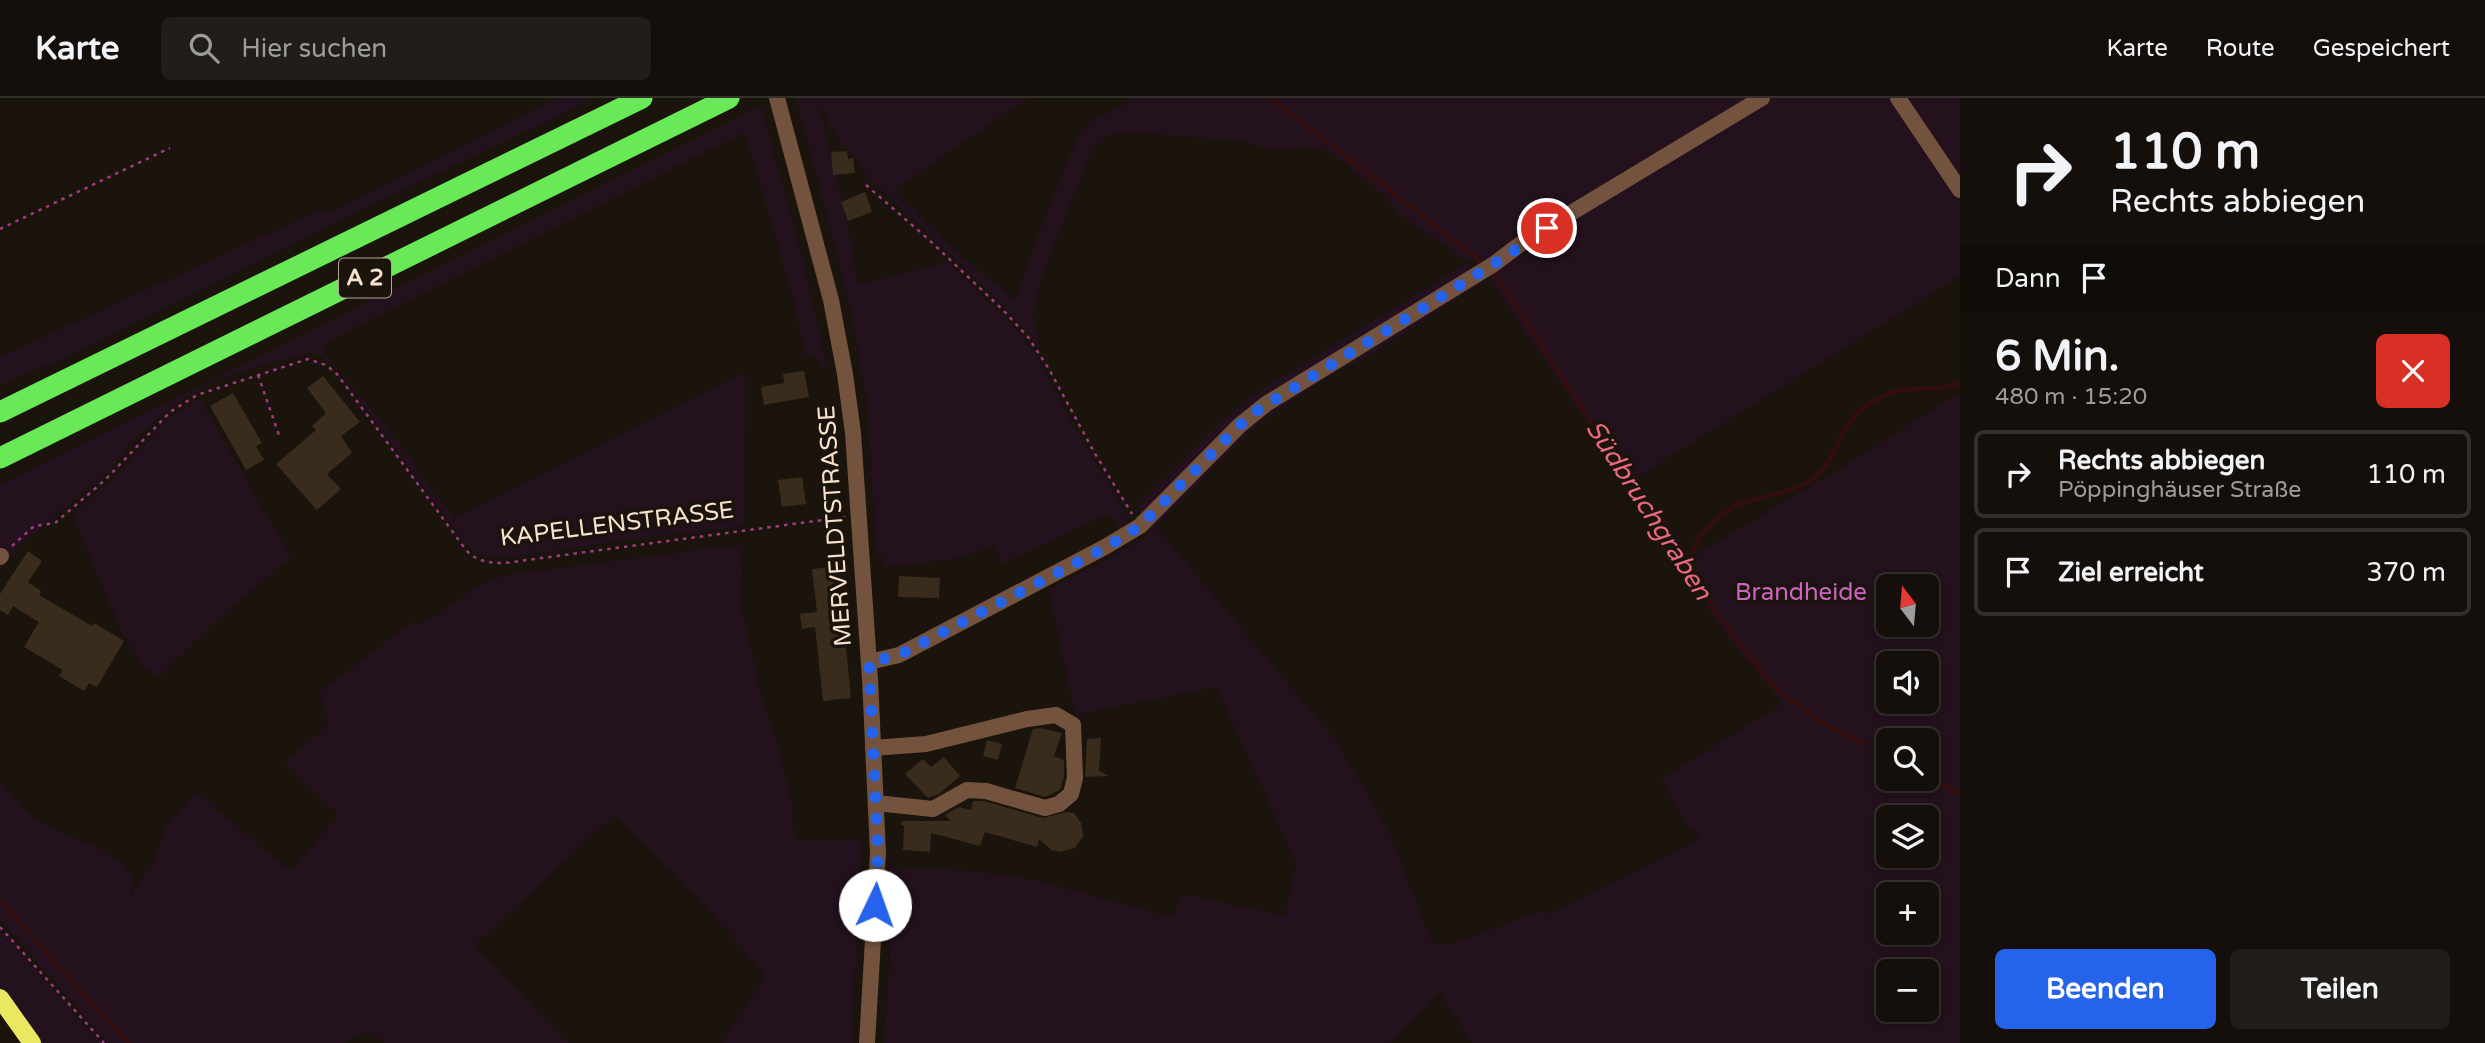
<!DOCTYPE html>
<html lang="de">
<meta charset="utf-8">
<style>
:root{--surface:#140f0a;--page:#211d18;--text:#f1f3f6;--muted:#9d9c9c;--line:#332f2b;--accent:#2563eb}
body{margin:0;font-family:"Varela Round",sans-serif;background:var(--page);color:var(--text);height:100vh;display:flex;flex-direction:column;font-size:26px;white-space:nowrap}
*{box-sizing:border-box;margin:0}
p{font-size:23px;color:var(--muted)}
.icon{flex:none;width:38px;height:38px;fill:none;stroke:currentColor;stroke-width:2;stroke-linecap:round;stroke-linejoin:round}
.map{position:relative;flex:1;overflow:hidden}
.drawer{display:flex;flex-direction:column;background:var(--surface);width:525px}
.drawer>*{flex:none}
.banner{background:#140f0a;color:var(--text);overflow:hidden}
.needle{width:46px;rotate:344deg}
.controls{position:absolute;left:1876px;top:476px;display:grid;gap:14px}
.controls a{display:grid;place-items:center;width:63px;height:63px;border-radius:10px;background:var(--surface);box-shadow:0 4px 10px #0003,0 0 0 2px var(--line);font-size:35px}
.pin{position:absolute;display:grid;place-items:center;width:60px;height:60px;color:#fff;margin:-30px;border:4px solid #fff;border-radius:50%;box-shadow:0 2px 7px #0007}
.me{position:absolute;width:77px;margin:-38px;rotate:3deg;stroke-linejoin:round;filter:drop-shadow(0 0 5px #0008)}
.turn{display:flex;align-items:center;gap:24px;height:147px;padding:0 35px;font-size:32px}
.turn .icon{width:91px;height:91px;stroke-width:2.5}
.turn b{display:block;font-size:49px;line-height:60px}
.then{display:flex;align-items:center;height:66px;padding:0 35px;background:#0003;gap:14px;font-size:26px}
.round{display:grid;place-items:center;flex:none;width:74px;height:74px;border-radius:10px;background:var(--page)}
.overview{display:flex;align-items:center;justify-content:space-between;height:119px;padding:0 35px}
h1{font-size:42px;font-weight:700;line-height:52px}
.button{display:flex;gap:14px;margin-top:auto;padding:14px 35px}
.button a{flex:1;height:80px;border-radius:10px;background:var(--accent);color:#fff;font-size:28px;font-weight:700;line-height:80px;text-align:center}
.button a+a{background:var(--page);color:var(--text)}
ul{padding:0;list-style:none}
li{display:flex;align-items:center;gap:21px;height:88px;margin:0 14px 10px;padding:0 21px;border:4px solid var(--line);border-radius:10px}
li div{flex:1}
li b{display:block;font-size:26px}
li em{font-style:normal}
header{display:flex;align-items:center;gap:42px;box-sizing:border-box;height:98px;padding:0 35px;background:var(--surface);border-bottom:2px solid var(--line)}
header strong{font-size:33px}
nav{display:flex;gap:38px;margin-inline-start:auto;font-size:24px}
.search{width:490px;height:63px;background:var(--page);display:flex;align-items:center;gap:18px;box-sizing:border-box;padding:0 24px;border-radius:10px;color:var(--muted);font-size:26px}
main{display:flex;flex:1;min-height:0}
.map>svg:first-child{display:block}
.green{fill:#23111e;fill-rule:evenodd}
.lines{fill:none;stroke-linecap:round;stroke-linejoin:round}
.stream{stroke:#330e0e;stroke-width:4.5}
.building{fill:#392c1c}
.path{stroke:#9e3c81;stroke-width:2.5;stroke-dasharray:3.5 5;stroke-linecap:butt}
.minor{stroke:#73533e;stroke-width:16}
.major{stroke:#eae863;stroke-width:18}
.highway{stroke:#6ae958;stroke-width:21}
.route{stroke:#2563eb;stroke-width:12;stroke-dasharray:0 21.6}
.labels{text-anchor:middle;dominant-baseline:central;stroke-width:7;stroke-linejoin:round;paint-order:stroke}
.shield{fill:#1a140d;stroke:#b5a493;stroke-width:2}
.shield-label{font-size:23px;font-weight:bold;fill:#f8e2cd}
.street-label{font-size:24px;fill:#f8e2cd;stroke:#1a140d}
.park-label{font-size:24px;fill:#cd64c2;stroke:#1a140d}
.water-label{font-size:26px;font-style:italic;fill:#eb6980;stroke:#1a140d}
</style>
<header>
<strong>Karte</strong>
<div class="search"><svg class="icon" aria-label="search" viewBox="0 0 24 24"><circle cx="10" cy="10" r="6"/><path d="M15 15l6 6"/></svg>Hier suchen</div>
<nav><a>Karte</a><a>Route</a><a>Gespeichert</a></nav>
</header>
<main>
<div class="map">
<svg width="1960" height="945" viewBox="0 0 1960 945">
<rect width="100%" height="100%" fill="#1a140d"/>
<g class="green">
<polygon points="557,0 595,0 328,128 69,258 0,287 0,259 313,115 329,113 350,105"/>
<path d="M796,0h231l-134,93 54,53 69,57 21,-63 41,-102 11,-14 50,-24h821v178l-323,201 55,80 162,-97 106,-68v651h-487l-34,-51 -49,51h-506l6,-85v-90l87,3 62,10 132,36 13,-23 101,22 11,-53 -80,-176 -141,28 -26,-125 89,-48 16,-14 -4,-1v-4l95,-98 242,-152 -11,-16 -9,6 7,10 -208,126 -124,116 -5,-10 75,-75 37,-33 218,-134 -18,-15 -50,-33 -14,-19 -53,-43 -24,-6 -19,2 -23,-1 -32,-8 -109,-8c-20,2 -26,9 -36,25l-47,119 -9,37 6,34 -45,-51 -126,-119 -34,-44 -16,-34 28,119 12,67 81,-21 4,-5 61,57 30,35 34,65 62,105 -10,8 -10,-16 -108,51 -7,-18 -44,14 -67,6v-10h-7c-6,-61 -5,-122 -15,-182 -14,-93 -43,-185 -66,-276zM1490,179c38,61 80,119 118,179 55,86 106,173 176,247l-123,76 27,48 10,6 -2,9 -146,71 -5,1 -3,-4 -92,35h-11l-8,-4 -42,-110 -54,-92 -179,-212 88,-90 40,-32 52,-33 36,-18zM1888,488h39v39h-39zM1888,565h39v39h-39zM1888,642h39v39h-39zM1888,719h39v39h-39zM1888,796h39v39h-39zM1888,873h39v39h-39z"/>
<path d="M761,8l38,139 28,121 -5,2 -8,-14 -9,3 -12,-59 -48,-166 -416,209 -7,9 92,111 6,14 35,43 291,-147 -2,155 -94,11 -143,21c-17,1 -30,-3 -42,-15l-130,-176 -17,-13h-15l-88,26 -51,33 -31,28 -28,34 -84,69 -21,26v-85z"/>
<polygon points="199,300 291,459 218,521 159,579 143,568 123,537 72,417 110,383 171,318"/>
<path d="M743,446l-2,62 22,97 14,41 14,55 4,41h67l-11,203h-130l45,-66c-47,-58 -97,-111 -152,-162l-140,131 95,97h-185l-13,-11 -20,6 -5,5h-238l-108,-123v-140c11,15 21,29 37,40 25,17 85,29 95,59l-2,15 24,-31 12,-36 30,-35 94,79 49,-56 -55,-52 44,-38 -4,-19 -6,-13 96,-73 7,6c28,-20 52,-40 85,-51z"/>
<polygon points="0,832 101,945 39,945 0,888"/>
</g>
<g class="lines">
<g class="stream">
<polyline points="1270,0 1476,159 1480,165"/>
<polyline points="1496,177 1664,439 1740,547 1776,591 1818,622 1862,645"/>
<path d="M1687,472c3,-10 5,-21 11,-30 8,-13 30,-33 45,-37 23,-8 51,-10 71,-25 20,-15 23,-40 37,-58 7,-10 20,-18 30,-23 25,-14 54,-3 79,-14"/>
<polyline points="1880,655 1888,659"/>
<polyline points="1927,679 1960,696"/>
<polyline points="0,803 29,835"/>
<polyline points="35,842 128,945"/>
</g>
</g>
<g class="building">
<polygon points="847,53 848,61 853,60 855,75 833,77 831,54"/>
<polygon points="865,94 872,114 848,123 841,104"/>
<polygon points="804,273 809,299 764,307 761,289 784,285 783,276"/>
<polygon points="323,278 360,324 341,338 352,355 327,376 341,391 317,412 276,366 316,332 312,328 326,315 307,290"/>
<polygon points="233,295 262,345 256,348 264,362 246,372 210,308"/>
<polygon points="802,379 806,406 782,409 778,382"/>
<polygon points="28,453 42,463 28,484 41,493 39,497 92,528 94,525 124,543 97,589 89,585 84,593 59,578 63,572 24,549 39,524 13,508 8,517 0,512 0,496"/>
<polygon points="832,469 845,538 851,600 823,603 815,529 802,531 800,516 817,514 812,471"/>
<polygon points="899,478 940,480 939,500 898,499"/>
<polygon points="1040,630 1062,635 1054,658 1064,662 1064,679 1060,692 1045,699 1015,690 1033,631"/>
<polygon points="1101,640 1099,673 1109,678 1085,679 1087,641"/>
<polygon points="987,642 1002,646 998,662 983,658"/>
<polygon points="944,659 960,678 939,696 928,700 905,676 923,661 931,669"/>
<polygon points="973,703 984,703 1043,720 1066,714 1074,715 1081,725 1083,739 1075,750 1059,754 1051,752 1039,741 1037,749 985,734 980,748 931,735 930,754 903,752 904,728 901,727 902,723 951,723 945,717 959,709 971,712"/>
</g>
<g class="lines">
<g class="path">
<polyline points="866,87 927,140 1004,213 1028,239 1049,271 1094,354 1132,416"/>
<polyline points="0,131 170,50"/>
<polyline points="258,277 280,340"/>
<path d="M12,448l22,-20 21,-3 50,-43 65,-68 27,-17 111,-36 18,6 11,9 129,176c11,12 24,13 39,13l340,-46"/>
<polyline points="0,829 104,945"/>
</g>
<g class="minor">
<polyline points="777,0 831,202 845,276 853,335 870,581 878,755 867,945"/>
<polyline points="1898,0 1960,92"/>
<polyline points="0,459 1,458"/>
<polyline points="869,564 899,557 1105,449 1140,428 1240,327 1266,306 1494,166 1523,144 1762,0"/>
<polyline points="873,650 926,646 1027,621 1056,617 1073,627 1075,680 1071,696 1059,706 1045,710 986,693 967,692 933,711 876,705"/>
</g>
<polyline class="major" points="0,900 32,945"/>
<g class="highway">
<polyline points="0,314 642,0"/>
<polyline points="0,360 729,0"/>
</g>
</g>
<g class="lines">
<polyline class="route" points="875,807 878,755 869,564 899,557 1105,450 1140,428 1240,327 1258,312 1494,166 1547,130"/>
</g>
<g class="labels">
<rect class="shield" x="339" y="160.5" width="52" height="39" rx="5"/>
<g class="shield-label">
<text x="365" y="180">A 2</text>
</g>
<g class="street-label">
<text transform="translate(617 426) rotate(-7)">KAPELLENSTRASSE</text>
<text transform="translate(835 428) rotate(-94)">MERVELDTSTRASSE</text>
</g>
<g class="park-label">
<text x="1801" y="494">Brandheide</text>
</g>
<g class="water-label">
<text transform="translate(1649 412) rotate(57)">Südbruchgraben</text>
</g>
</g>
</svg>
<div class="controls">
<a><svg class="needle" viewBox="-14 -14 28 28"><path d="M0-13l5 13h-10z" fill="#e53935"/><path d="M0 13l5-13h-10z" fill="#9d9c9c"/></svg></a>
<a><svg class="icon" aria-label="sound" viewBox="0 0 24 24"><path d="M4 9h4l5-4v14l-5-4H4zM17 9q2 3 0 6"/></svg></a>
<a><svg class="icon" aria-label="search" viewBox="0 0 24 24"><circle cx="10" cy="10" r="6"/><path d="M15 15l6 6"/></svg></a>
<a><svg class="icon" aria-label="layers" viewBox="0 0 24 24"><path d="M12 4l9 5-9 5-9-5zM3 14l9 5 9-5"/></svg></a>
<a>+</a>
<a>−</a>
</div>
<div class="pin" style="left:1547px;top:130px;background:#d93025"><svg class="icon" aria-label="arrive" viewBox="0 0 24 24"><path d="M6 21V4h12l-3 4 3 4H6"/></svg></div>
<svg class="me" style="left:875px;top:807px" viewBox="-20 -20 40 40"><circle r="19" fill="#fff"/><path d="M0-13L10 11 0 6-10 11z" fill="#2563eb"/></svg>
</div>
<section class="drawer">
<div class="banner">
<div class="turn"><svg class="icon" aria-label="right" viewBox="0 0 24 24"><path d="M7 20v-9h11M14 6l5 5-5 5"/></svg><div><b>110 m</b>Rechts abbiegen</div></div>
<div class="then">Dann<svg class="icon" aria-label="arrive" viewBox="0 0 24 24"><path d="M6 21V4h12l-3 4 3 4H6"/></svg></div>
</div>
<div class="overview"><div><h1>6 Min.</h1><p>480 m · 15:20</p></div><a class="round" style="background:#d93025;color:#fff"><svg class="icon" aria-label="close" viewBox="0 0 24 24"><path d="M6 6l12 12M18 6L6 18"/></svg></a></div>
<ul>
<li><svg class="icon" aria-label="right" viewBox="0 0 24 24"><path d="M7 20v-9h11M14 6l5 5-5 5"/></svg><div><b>Rechts abbiegen</b><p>Pöppinghäuser Straße</p></div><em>110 m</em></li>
<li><svg class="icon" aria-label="arrive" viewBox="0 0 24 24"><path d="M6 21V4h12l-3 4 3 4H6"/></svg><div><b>Ziel erreicht</b></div><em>370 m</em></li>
</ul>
<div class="button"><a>Beenden</a><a>Teilen</a></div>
</section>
</main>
